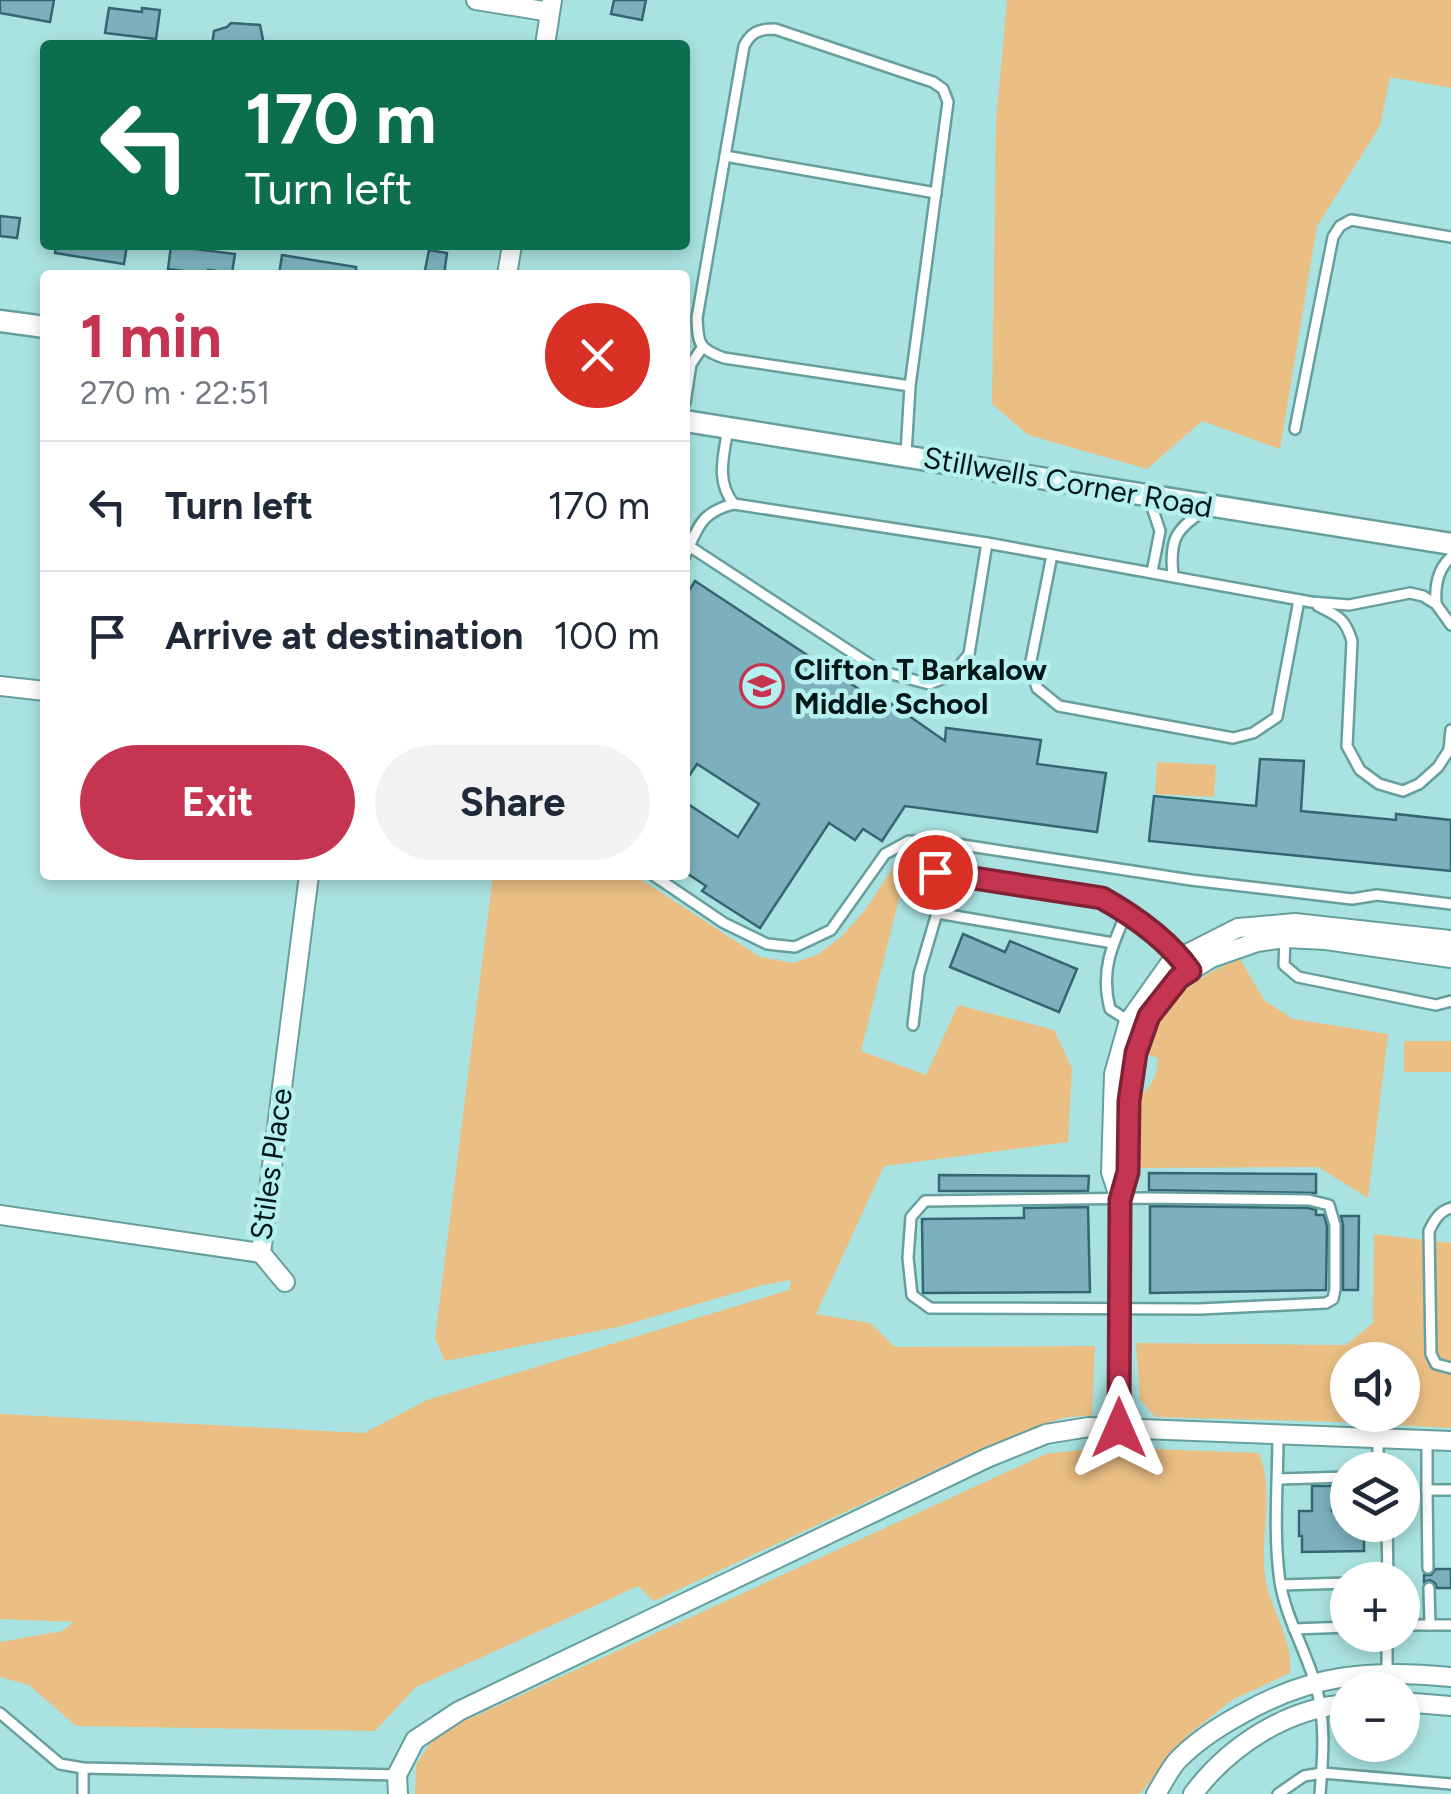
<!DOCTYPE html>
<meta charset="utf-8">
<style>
:root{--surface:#fff;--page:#f2f2f3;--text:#1f2937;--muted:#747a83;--line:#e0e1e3;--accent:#c53552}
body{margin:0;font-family:Figtree,sans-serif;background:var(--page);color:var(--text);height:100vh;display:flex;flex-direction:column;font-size:38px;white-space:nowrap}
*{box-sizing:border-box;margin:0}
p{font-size:32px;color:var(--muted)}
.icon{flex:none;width:55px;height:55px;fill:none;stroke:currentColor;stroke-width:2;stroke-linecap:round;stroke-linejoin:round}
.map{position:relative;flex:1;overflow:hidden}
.side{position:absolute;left:40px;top:270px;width:650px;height:610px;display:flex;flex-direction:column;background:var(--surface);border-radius:10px;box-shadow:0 5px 15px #0003}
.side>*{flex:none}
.banner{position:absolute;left:40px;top:40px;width:650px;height:210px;border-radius:10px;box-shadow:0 5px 15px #0003;background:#0b6e4f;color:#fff;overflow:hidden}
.fabs{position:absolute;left:1330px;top:1342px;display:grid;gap:20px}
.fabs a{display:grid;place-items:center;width:90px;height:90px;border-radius:50%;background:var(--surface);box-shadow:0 5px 15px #0003;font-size:50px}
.pin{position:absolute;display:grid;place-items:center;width:85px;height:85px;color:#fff;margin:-42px;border:5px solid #fff;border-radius:50%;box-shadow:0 2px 10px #0007}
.me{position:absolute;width:110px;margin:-55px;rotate:0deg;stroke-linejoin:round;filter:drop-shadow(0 0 8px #0008)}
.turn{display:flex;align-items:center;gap:35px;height:210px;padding:0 40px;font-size:45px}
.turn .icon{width:130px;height:130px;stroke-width:2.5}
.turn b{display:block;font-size:70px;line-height:85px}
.round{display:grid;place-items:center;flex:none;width:105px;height:105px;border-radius:52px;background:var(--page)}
.summary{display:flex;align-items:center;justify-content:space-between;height:170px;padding:0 40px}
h1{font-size:60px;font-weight:700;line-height:75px;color:var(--accent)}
.action{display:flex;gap:20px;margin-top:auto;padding:20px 40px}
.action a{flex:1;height:115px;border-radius:60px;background:var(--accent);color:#fff;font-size:40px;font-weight:700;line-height:115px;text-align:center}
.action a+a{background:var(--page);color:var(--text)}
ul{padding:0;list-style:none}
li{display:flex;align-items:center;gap:30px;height:130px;padding:0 40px;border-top:2px solid var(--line)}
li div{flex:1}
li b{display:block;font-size:38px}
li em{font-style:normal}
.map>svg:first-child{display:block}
.green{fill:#ebbf84;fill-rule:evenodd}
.building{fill:#7bb1bd;stroke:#326773;stroke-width:2.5}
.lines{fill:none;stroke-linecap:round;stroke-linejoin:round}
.service-casing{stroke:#669f9d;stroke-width:14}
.minor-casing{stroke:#669f9d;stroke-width:22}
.tertiary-casing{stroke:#669f9d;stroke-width:25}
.service{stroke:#fff;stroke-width:9}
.minor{stroke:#fff;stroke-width:18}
.tertiary{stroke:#fff;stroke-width:20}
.route-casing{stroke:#802235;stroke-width:25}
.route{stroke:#c53552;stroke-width:18}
.labels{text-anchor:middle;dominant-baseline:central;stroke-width:9;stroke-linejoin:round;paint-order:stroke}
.street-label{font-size:30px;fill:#011717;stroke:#b6f0ee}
.poi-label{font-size:30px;font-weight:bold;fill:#011717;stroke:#b6f0ee;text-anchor:start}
</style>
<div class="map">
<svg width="1451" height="1794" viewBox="0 0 1451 1794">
<rect width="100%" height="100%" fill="#a9e3e1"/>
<g class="green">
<polygon points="1007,0 1451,0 1451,88 1390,77 1380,126 1317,226 1280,449 1202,421 1147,469 1028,435 992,404 996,121"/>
<polygon points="1157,762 1216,765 1214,797 1155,794"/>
<polygon points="911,851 861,1051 926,1075 958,1005 1054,1030 1072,1068 1068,1142 884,1166 816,1314 870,1323 895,1347 1095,1346 1092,1415 1062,1418 974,1452 654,1601 638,1586 416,1687 375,1731 76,1726 29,1685 0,1677 0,1642 62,1631 74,1622 0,1619 0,1414 364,1433 427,1400 789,1290 791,1280 763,1285 618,1327 445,1361 435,1338 493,875 634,875 760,957 793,963 817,955 842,936 865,910 896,863"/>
<path d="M1240,959l24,41 29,19 95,15 -20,164 -50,-31 -179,1 -1,-71c14,-10 19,-21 20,-39l-15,-5c19,-49 49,-76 97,-94z"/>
<rect x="1404" y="1041" width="47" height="31"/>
<path d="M1374,1234l77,9v185l-111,-6 -185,-5 -15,-18 -4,-56 210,2 27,-22zM1348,1360h54v55h-54z"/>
<path d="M1106,1447l153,6c16,39 1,82 6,123 4,33 29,63 25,97l-58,27 -44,35 -48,59h-725l1,-29 20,-31 610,-280z"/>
</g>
<g class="building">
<polygon points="0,0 54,0 50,22 0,13"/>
<polygon points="614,0 646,0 642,20 611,14"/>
<polygon points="109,8 142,12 142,8 160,10 156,39 105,33"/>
<polygon points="231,23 260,25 264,45 212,45 214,31 227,27"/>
<polygon points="0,216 20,218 17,238 0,236"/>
<polygon points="56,245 127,245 124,264 55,253"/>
<polygon points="171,246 235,254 232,273 208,270 207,274 168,269"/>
<polygon points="429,250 447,253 444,275 424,275"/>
<polygon points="282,255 356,267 356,275 279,275"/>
<polygon points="695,581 865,693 860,701 889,709 892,704 945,741 946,728 1041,740 1037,764 1106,773 1097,832 905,806 882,841 863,829 855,840 829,823 760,928 702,891 706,886 685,872 685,802 738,837 759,804 697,764 685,782 685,597"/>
<polygon points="1260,759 1304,761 1301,811 1396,820 1396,814 1451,820 1451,871 1149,841 1154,796 1256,806"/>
<polygon points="963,934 1005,952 1010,941 1077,969 1059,1012 950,967"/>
<polygon points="1149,1173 1316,1174 1316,1193 1149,1190"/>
<polygon points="939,1175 1089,1176 1088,1191 939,1191"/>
<polygon points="1150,1206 1308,1208 1316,1210 1316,1215 1324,1215 1327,1226 1326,1290 1150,1293"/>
<polygon points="1088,1207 1090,1292 923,1293 922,1219 1024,1218 1024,1208"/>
<polygon points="1341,1216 1359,1216 1358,1290 1343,1290 1343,1225"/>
<polygon points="1312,1486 1332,1486 1332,1511 1348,1510 1348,1525 1364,1525 1364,1551 1302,1552 1302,1536 1299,1536 1299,1511 1312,1511"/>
<polygon points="1436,1569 1451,1569 1451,1588 1437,1588 1435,1583 1430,1580 1424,1582 1424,1575 1431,1575"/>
</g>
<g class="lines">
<g class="service-casing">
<g id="service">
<polyline points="725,156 936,193"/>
<polyline points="685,403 691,364 702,348"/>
<path d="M728,428c-4,27 -13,53 6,76l253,39 324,59 38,3 61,-12 13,3 13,8 15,21"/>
<polyline points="1295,429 1333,237 1340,226 1351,220 1451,237"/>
<path d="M906,454l4,-68 38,-284 -5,-13 -10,-7 -158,-53c-16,0 -24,3 -31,17l-47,272c1,25 1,31 27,40l186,28"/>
<polyline points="1149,498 1160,531 1152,572"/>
<polyline points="689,546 880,671 929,684 952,675 969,654 987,543"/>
<polyline points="1052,555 1030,666 1037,688 1059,706 1233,738 1253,733 1277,717 1299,600"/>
<path d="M685,556c13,-29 16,-44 49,-52"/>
<path d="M1173,575c-4,-36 3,-47 34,-66"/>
<path d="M1436,604c-1,-18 1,-34 15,-47"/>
<path d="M1318,606c20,10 27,12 34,35l-5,105 13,24 19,14 24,7 16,-7 19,-17 11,-17 2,-20"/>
<polyline points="653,875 724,923 767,944 795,947 831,930 885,854 909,841 956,844 1191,880 1352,899 1377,895 1451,904"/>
<polyline points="937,913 1113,943"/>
<polyline points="1285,937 1284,965 1298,977 1436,1005 1451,1001"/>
<path d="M1129,1021l-19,-12c-10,-38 2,-64 17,-97l53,45"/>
<polyline points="913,1025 919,974 937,913 935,872 1102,898 1127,912"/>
<polygon points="1147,1198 1309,1200 1329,1205 1335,1225 1335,1289 1333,1299 1326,1303 1200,1309 930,1308 912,1295 908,1258 911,1217 925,1201"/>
<path d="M1451,1208c-12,3 -17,13 -22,23l2,123 5,10 15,4"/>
<path d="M1278,1434c0,49 -5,100 2,148 6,36 26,69 36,104 10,36 7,71 4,108"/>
<polyline points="1378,1438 1378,1470"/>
<polyline points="1427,1440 1427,1490 1451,1490"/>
<polyline points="1278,1479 1348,1477"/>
<polyline points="1427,1490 1428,1568"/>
<polyline points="1387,1525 1388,1580"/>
<polyline points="1281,1585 1348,1583"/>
<polyline points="1429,1588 1430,1625"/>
<polyline points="1402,1625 1451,1625"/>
<polyline points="1294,1629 1348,1627"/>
<polyline points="1387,1673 1387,1635"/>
<polyline points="0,1713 60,1764 83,1768 397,1775"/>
<polyline points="83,1768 83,1794"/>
<polyline points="1278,1794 1304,1776 1322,1773 1451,1784"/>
</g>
</g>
<g class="minor-casing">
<g id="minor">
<polyline points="476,0 550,12"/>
<polyline points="545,45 552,0"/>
<polyline points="507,275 512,245"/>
<polyline points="0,686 45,691"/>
<polyline points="1451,940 1295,923 1238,928 1171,962 1129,1021 1114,1074 1111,1172 1120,1200 1128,1172 1129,1101 1137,1053 1149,1017 1179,978 1211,958 1257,942 1285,938 1326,940 1451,958"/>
<polyline points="0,1215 261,1253"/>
<polyline points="261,1253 309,875"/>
<polyline points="261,1253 285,1282"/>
<polyline points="1119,1428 1120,1200"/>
<polyline points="1402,1702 1451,1706"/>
<polyline points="398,1794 397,1775 415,1740 459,1711 987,1458 1046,1434 1089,1427 1451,1441"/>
<path d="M1156,1794c7,-11 13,-24 21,-33 17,-18 41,-34 63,-46 71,-41 130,-46 211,-38"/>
<path d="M1193,1794c36,-48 94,-86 155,-90"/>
</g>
</g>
<g class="tertiary-casing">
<g id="tertiary">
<polyline points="0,321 45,327"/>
<path d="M685,421c256,40 511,83 766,123"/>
</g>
</g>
<use href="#service" class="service"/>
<use href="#minor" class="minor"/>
<use href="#tertiary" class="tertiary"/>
</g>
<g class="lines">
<g class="route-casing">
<path id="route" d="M935,872l167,26c32,18 67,43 88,73l-11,7 -30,38 -13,37 -7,48 -1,71 -8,28 -1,228"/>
</g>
<use href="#route" class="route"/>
</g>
<defs>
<g id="school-ring" transform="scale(2.25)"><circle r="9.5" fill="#b6f0ee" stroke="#c53552" stroke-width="1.5"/><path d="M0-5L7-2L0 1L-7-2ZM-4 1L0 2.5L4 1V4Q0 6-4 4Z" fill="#c53552"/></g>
</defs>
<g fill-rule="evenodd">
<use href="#school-ring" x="762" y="686"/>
</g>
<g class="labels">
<g class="street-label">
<text transform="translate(1068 482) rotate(10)">Stillwells Corner Road</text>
<text transform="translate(271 1164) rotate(-82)">Stiles Place</text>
</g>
<g class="poi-label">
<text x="794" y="669">Clifton T Barkalow<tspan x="794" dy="34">Middle School</tspan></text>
</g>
</g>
</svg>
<div class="fabs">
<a><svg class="icon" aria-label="sound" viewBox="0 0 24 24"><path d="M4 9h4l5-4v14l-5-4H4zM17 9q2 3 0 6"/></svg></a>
<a><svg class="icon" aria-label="layers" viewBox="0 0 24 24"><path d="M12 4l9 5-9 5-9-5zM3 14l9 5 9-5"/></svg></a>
<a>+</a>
<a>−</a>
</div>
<div class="pin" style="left:935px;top:872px;background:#d93025"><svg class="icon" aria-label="arrive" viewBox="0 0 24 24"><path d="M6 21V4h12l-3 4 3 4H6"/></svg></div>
<svg class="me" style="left:1119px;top:1428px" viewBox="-20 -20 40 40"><path d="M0-17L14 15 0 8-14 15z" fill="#c53552" stroke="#fff" stroke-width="4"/></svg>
<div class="banner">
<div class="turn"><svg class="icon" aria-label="left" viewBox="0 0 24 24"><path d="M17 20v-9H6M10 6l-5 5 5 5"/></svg><div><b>170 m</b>Turn left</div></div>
</div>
<section class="side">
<div class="summary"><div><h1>1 min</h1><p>270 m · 22:51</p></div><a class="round" style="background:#d93025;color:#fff"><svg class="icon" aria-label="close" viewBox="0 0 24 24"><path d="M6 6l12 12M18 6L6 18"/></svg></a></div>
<ul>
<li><svg class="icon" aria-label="left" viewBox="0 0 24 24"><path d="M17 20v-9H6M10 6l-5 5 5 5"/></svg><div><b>Turn left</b></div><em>170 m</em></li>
<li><svg class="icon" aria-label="arrive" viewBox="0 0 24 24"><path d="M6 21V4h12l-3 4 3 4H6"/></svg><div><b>Arrive at destination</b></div><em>100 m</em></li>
</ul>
<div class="action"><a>Exit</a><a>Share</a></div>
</section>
</div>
